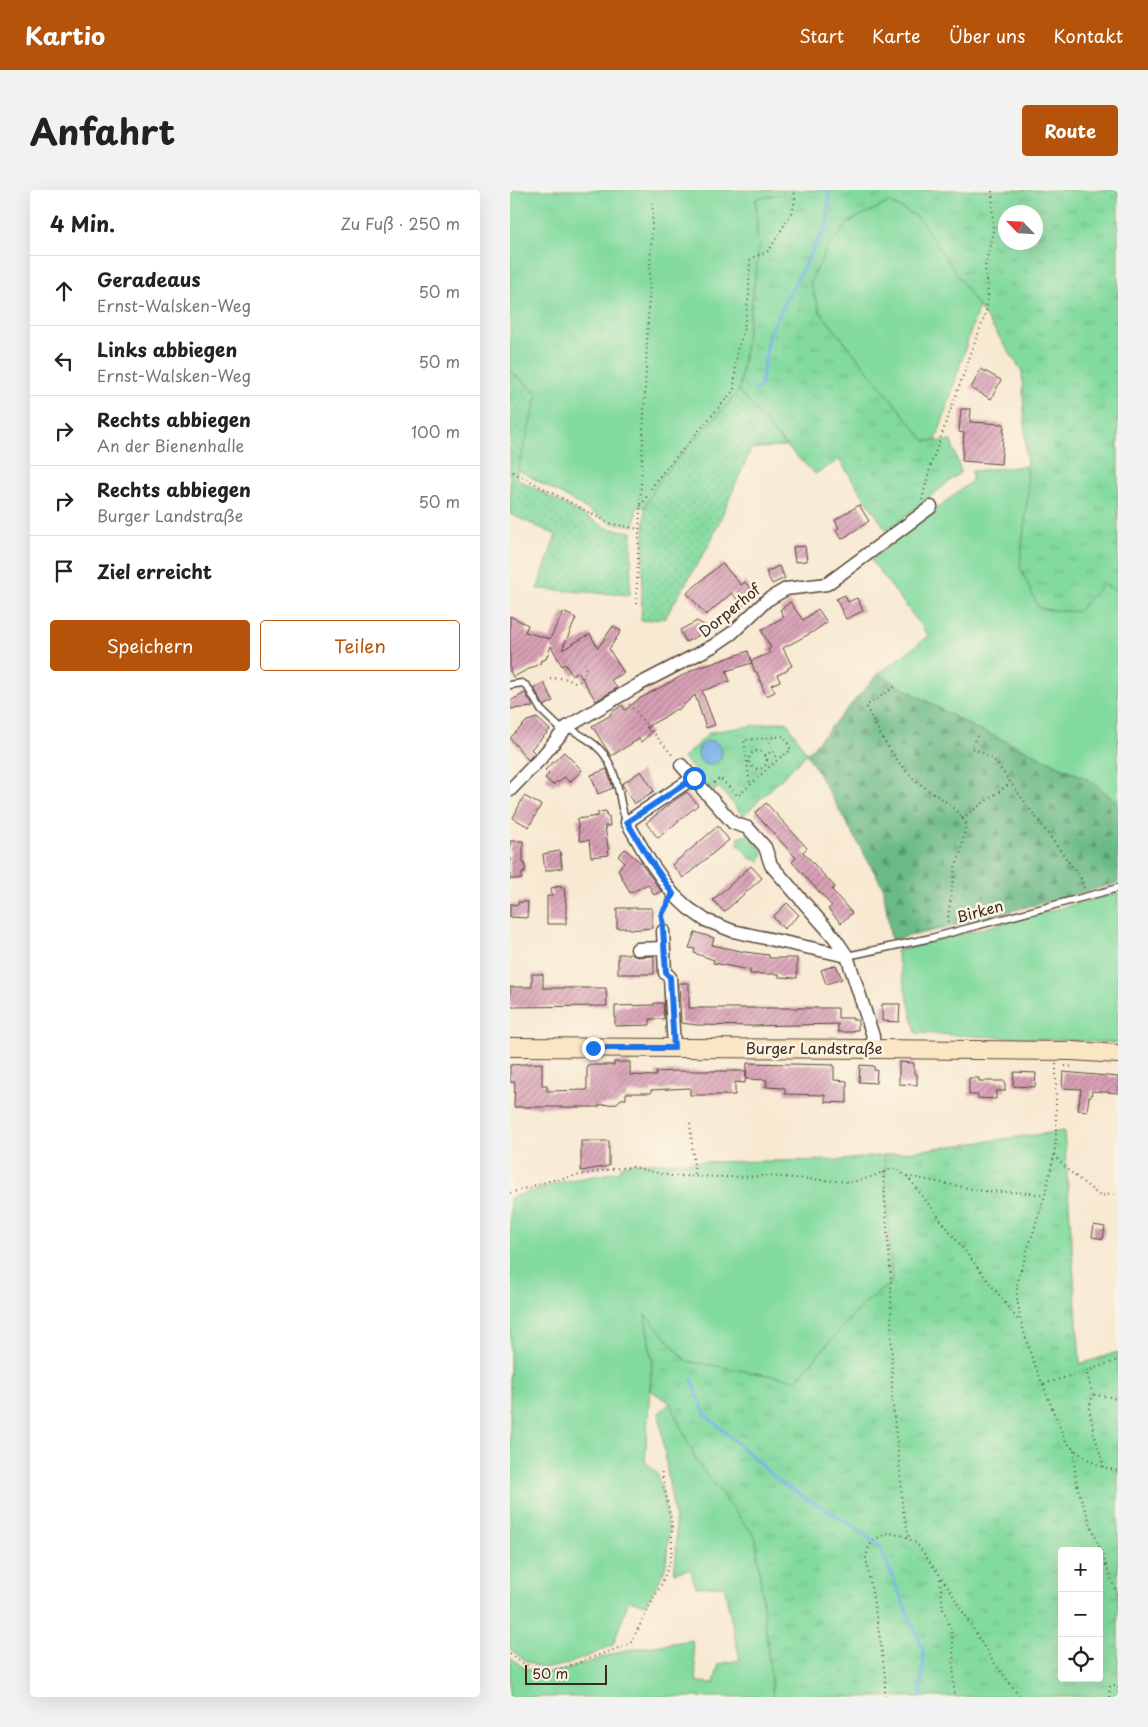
<!DOCTYPE html>
<html lang="de">
<head>
<meta charset="utf-8">
<style>
	:root { --surface:#fff; --page:#f2f2f2; --text:#222; --muted:#767676; --line:#e0e0e0; --accent:#b45309 }
	body { margin:0; font-family:"Playpen Sans",sans-serif; background:var(--page); color:var(--text) }
	.controls { position:absolute; right:15px; bottom:15px; display:grid; overflow:hidden; border-radius:5px; box-shadow:0 5px 20px #0002 }
	.controls button { width:45px; height:45px; display:grid; place-items:center; padding:0; border:0; border-bottom:1px solid var(--line); background:var(--surface); color:var(--text); font:25px sans-serif }
	.compass { position:absolute; left:488px; top:15px; width:45px; height:45px; border-radius:50%; background:var(--surface); box-shadow:0 5px 20px #0002; rotate:295deg }
	.scale { position:absolute; left:15px; bottom:12px; width:82px; box-sizing:border-box; padding-left:5px; border:2px solid #3b2a1e; border-top:0; font-size:14px; line-height:18px; white-space:nowrap; color:#3b2a1e; -webkit-text-stroke:4px #fcf5e5; paint-order:stroke }
	.stop { position:absolute; width:15px; height:15px; margin:-11px; border:4px solid #1a73e8; border-radius:50%; background:#fff }
	.stop.end { background:#1a73e8; border-color:#fff; box-shadow:0 1px 5px #0008 }
	.list { margin:0; padding:0; list-style:none }
	h2 { display:flex; justify-content:space-between; align-items:center; height:65px; margin:0; padding:0 20px; font-size:21px }
	h2 small { font-size:16px; font-weight:400; color:var(--muted) }
	.list li { display:grid; grid-template-columns:32px 1fr auto; gap:15px; align-items:center; box-sizing:border-box; height:70px; padding:0 20px; border-top:1px solid var(--line) }
	.list b { display:block; font-size:19px; white-space:nowrap }
	.list p { margin:0; font-size:16px; white-space:nowrap; color:var(--muted) }
	.list em { font-size:16px; font-style:normal; color:var(--muted) }
	.actions { display:flex; gap:10px; padding:15px 20px }
	.actions a { flex:1; padding:11px 0; border:1px solid var(--accent); border-radius:5px; text-align:center; font-size:18px; color:var(--accent) }
	.actions .main { background:var(--accent); color:#fff }
	.icon { flex:none; width:28px; height:28px; fill:none; stroke:currentColor; stroke-width:2; stroke-linecap:round; stroke-linejoin:round }
	.map { position:relative; flex:none; width:608px; height:1507px; overflow:hidden; border-radius:5px }
	header { display:flex; align-items:center; gap:30px; box-sizing:border-box; height:70px; padding:0 25px; background:var(--accent); color:#fff }
	header strong { font-size:24px }
	nav { display:flex; gap:28px; margin-inline-start:auto; font-size:18px }
	.intro { display:flex; align-items:center; justify-content:space-between; box-sizing:border-box; height:120px; padding:0 30px }
	h1 { margin:0; font-size:35px }
	.button { padding:12px 22px; border-radius:5px; background:var(--accent); color:#fff; font-size:18px; font-weight:700 }
	main { display:flex; gap:30px; padding:0 30px }
	aside { flex:1; background:var(--surface); border-radius:5px; box-shadow:0 5px 20px #0002 }
	.map>svg:first-child { display:block }
	.grass { fill:#82da9f; stroke:#5e825e }
	.forest { fill:url(#forest-firs); stroke:#527252 }
	.park { fill:url(#park-tufts); stroke:#5e825e; fill-rule:evenodd }
	.garden { fill:url(#garden-dots); stroke:#5e825e }
	.water { fill:#78b1e8; stroke:#5a6e83 }
	.lines { fill:none; stroke-linecap:round; stroke-linejoin:round }
	.stream { stroke:#78b1e8; stroke-width:3 }
	.building { fill:url(#building-hatch) }
	.lane-casing { stroke:#574739; stroke-width:9 }
	.street-casing { stroke:#574739; stroke-width:15 }
	.secondary-casing { stroke:#574739; stroke-width:20 }
	.path { stroke:#574739; stroke-width:2; stroke-dasharray:1 4; stroke-linecap:butt }
	.lane { stroke:#fff; stroke-width:6 }
	.street { stroke:#fff; stroke-width:12 }
	.secondary { stroke:#fbe6c4; stroke-width:18 }
	.route { stroke:#1a73e8; stroke-width:6 }
	.labels { text-anchor:middle; stroke-width:5; stroke-linejoin:round; paint-order:stroke }
	.street-label { font-size:15px; fill:#3b2a1e; stroke:#fcf5e5 }
</style>
</head>
<body>
<header>
<strong>Kartio</strong>
<nav><a>Start</a><a>Karte</a><a>Über uns</a><a>Kontakt</a></nav>
</header>
<div class="intro"><h1>Anfahrt</h1><a class="button">Route</a></div>
<main>
<aside>
<h2>4 Min.<small>Zu Fuß · 250 m</small></h2>
<ul class="list">
<li><svg class="icon" aria-label="ahead" viewBox="0 0 24 24"><path d="M12 20V5M6 11l6-6 6 6"/></svg><div><b>Geradeaus</b><p>Ernst-Walsken-Weg</p></div><em>50 m</em></li>
<li><svg class="icon" aria-label="left" viewBox="0 0 24 24"><path d="M17 20v-9H6M10 6l-5 5 5 5"/></svg><div><b>Links abbiegen</b><p>Ernst-Walsken-Weg</p></div><em>50 m</em></li>
<li><svg class="icon" aria-label="right" viewBox="0 0 24 24"><path d="M7 20v-9h11M14 6l5 5-5 5"/></svg><div><b>Rechts abbiegen</b><p>An der Bienenhalle</p></div><em>100 m</em></li>
<li><svg class="icon" aria-label="right" viewBox="0 0 24 24"><path d="M7 20v-9h11M14 6l5 5-5 5"/></svg><div><b>Rechts abbiegen</b><p>Burger Landstraße</p></div><em>50 m</em></li>
<li><svg class="icon" aria-label="arrive" viewBox="0 0 24 24"><path d="M6 21V4h12l-3 4 3 4H6"/></svg><div><b>Ziel erreicht</b></div></li>
</ul>
<div class="actions"><a class="main">Speichern</a><a>Teilen</a></div>
</aside>
<div class="map">
<svg width="608" height="1507" viewBox="0 0 608 1507">
	<defs>
		<pattern id="forest-firs" width="22" height="20" patternUnits="userSpaceOnUse" patternTransform="scale(1.25)"><rect width="22" height="20" fill="#69ba86"/><path d="M5 1l3.5 6h-7zM16 11l3.5 6h-7z" fill="#58976d"/></pattern>
		<pattern id="park-tufts" width="24" height="20" patternUnits="userSpaceOnUse" patternTransform="scale(1.25)"><rect width="24" height="20" fill="#82da9f"/><path d="M3 7l-1-3M5 7V3M7 7l1-3M15 17l-1-3M17 17v-4M19 17l1-3" fill="none" stroke="#71bb88"/></pattern>
		<pattern id="garden-dots" width="8" height="8" patternUnits="userSpaceOnUse" patternTransform="scale(1.25)"><rect width="8" height="8" fill="#82da9f"/><path d="M2 2h.1M6 6h.1" fill="none" stroke="#71bb88" stroke-width="1.8" stroke-linecap="round"/></pattern>
		<pattern id="building-hatch" width="6" height="6" patternUnits="userSpaceOnUse" patternTransform="scale(1.25)"><rect width="6" height="6" fill="#d8a0b6"/><path d="M-1 1l2-2M0 6l6-6M5 7l2-2" fill="none" stroke="#b08393"/></pattern>
	</defs>
	<rect width="100%" height="100%" fill="#fcf5e5"/>
	<filter id="ink" filterUnits="userSpaceOnUse"><feTurbulence type="fractalNoise" baseFrequency=".02" numOctaves="2"/><feDisplacementMap in="SourceGraphic" scale="10" xChannelSelector="R" yChannelSelector="G"/><feConvolveMatrix kernelMatrix="1 2 1 2 8 2 1 2 1" color-interpolation-filters="sRGB"/></filter>
	<filter id="wash" filterUnits="userSpaceOnUse"><feTurbulence type="fractalNoise" baseFrequency=".0096" numOctaves="4" result="noise"/><feDisplacementMap in="SourceGraphic" scale="20" xChannelSelector="R" yChannelSelector="G"/><feGaussianBlur stdDeviation="1.12" result="paint"/><feColorMatrix in="noise" values="0 0 0 0 0 0 0 0 0 0 0 0 0 0 0 0 0 1.4 0 .05"/><feComposite in="paint" operator="in"/></filter>
	<g filter="url(#wash)">
		<rect width="100%" height="100%" fill="#f8e9d2"/>
		<g class="grass">
			<path d="M0 0H273L274 3 246 9 248 68 229 201 149 290 135 317H127L124 336 101 333 7 279 28 203 0 181Z"/>
			<path d="M379 12 408 27 469 115 426 251H415L310 122 299 92 318 57 342 30Z"/>
			<path d="M517 276 518 301 510 377 593 394 608 401V613L581 591 509 557 461 536 368 484 419 446 361 370 462 291V281Z"/>
			<path d="M608 703V853L406 843 386 761Z"/>
			<path d="M374 965 382 1092 350 1117 286 1190 176 1171 135 1125 142 1172 135 1271 147 1283 154 1309 159 1341 156 1375 152 1386 135 1415 119 1410 103 1455C85 1463 49 1481 29 1477 18 1474 9 1466 0 1459V1008L51 992 111 981V976L124 973 333 970Z"/>
			<path d="M160 1213 187 1272 246 1348 263 1507H0V1467L14 1478 31 1484 56 1480 112 1461 182 1450 187 1492 204 1493 209 1474 230 1470 214 1396 186 1397 180 1379 164 1383C170 1344 163 1318 157 1280 154 1261 152 1242 149 1223Z"/>
		</g>
		<path class="forest" d="M368 484 461 536 509 557 581 591 608 613V693L436 738 381 750 373 697 297 564Z"/>
		<g class="park">
			<path d="M273 0H608V401L593 394 567 422 529 419 510 377 518 301 512 181 408 27 379 12 342 30 318 57 300 92 310 122 415 251H441L451 282 377 341 329 270 305 284 276 256 229 201 248 68 246 9 274 3ZM526 22V52H496V22Z"/>
			<path d="M276 531 297 564 233 626 209 597 203 602 173 568 200 542Z"/>
			<path d="M238 645 253 660 250 671 240 668 228 654 229 647Z"/>
			<path d="M554 941 570 1174 608 1162V1507H263L246 1348 187 1272 160 1213 140 1200 142 1172 135 1124 176 1171 286 1190 350 1117 382 1092 374 965ZM552 1361H589V1488H552Z"/>
		</g>
		<g class="garden">
			<path d="M0 181 28 203 6 288 97 338 122 342 120 405 27 399 46 345 0 324Z"/>
			<path d="M229 201 276 256 241 259 200 353 155 428 131 431 135 317 149 290Z"/>
		</g>
		<circle class="water" cx="200" cy="563" r="12"/>
		<g class="lines">
			<g class="stream">
				<path d="M245 202 251 195 259 143 307 51 317 38 319 0"/>
				<path d="M182 1189 195 1224 271 1293 345 1337 370 1357 414 1463 410 1507"/>
			</g>
		</g>
		<g id="blocks">
			<g class="building">
				<path d="M471 179 491 190 481 209 461 198Z"/>
				<path d="M451 219H461L460 232 494 234 491 274 452 271 454 243 449 242Z"/>
				<path d="M349 315 359 331 332 349 326 340 329 338 325 330Z"/>
				<path d="M295 356 297 371 285 372 283 357Z"/>
				<path d="M212 373 231 395 235 392 246 405 233 416 222 403 196 425 177 403Z"/>
				<path d="M269 376 275 388 262 394 256 382Z"/>
				<path d="M335 405 338 412 347 408 353 421 336 429 326 409Z"/>
				<path d="M280 412 293 430 308 419 317 432 303 442 273 458 282 476 278 478V480L267 485 270 491 261 495 265 502 256 506 247 482H245L241 471 260 463 258 460 261 458 251 440 274 427 270 420Z"/>
				<path d="M53 422 66 428 52 460 80 444 88 458 103 436 111 441 99 459 114 483 101 490 107 498 86 511 68 482 62 485 55 474 52 476 41 456 36 469 30 471 31 473 3 487 0 481V426L18 435 15 442 40 449Z"/>
				<path d="M187 431 201 439 176 452 170 440Z"/>
				<path d="M238 461 242 473 216 481 220 491 192 501 205 535 196 538 185 505 168 520 166 519 153 528 136 537 141 543 131 552 129 549 101 566 82 536 101 525 100 524 112 515 115 520 129 509 190 476H195Z"/>
				<path d="M34 493 43 511 34 516 24 498Z"/>
				<path d="M15 503 23 517 0 519V511Z"/>
				<path d="M27 528 40 540 21 559 25 563 18 570 0 548 17 531Z"/>
				<path d="M54 562 72 580 60 592 54 587 48 593 47 591 43 595 35 588 39 584 35 580Z"/>
				<path d="M97 579 103 598 88 604 81 585Z"/>
				<path d="M131 581 144 601 124 614 112 594Z"/>
				<path d="M177 602 188 615 148 648 136 633 158 615Z"/>
				<path d="M14 606 31 615 19 637 3 628Z"/>
				<path d="M256 613 297 658 293 662 325 697 322 700 342 723 331 733 318 719 322 716 282 672 286 668 245 623Z"/>
				<path d="M96 621 97 627 99 626 100 636H95L99 665 81 667 79 650 70 651 67 629 88 626V622Z"/>
				<path d="M208 636 219 650 173 688 162 675Z"/>
				<path d="M0 651H13V673H15V683H12V689H0Z"/>
				<path d="M115 659 131 673 151 701 144 705 138 694 120 703 108 680 114 672 108 666Z"/>
				<path d="M50 661 52 678 35 681 33 664Z"/>
				<path d="M241 676 252 688 214 722 203 710Z"/>
				<path d="M51 696V698L54 697 56 715V734H37V706H42L41 698Z"/>
				<path d="M8 712H18L17 728 0 727V714L8 715Z"/>
				<path d="M277 713 289 725 274 739 263 727Z"/>
				<path d="M107 718H142V738L120 740V738H107Z"/>
				<path d="M185 742 204 748 202 755 235 762 259 765V768H287V788L269 787V784H240V780L203 773 204 770 184 763 185 759 179 758Z"/>
				<path d="M108 764H120L127 767 144 766V784H108Z"/>
				<path d="M326 775 332 789 316 794 311 780Z"/>
				<path d="M22 784H33V798H96L97 816 0 817V797H22Z"/>
				<path d="M169 793H179V818H328V828H343V830H348V840H344L343 842H328V834L243 836 188 835 171 833Z"/>
				<path d="M144 813H153L154 829H140V835L105 836V816L144 815Z"/>
				<path d="M372 814H390L389 832 372 831Z"/>
				<path d="M104 872H120V885L146 886V882L167 881H236L235 893 225 892V905H180V898L141 900V903H116V909H111L106 914 89 915V917H4L5 892H0V875L32 873V895H37V901L77 900V875H104Z"/>
				<path d="M389 872 404 873V884H407V895L389 894Z"/>
				<path d="M237 873 324 875V890L337 891V913L315 912V905L275 904V898L256 897 257 890 236 889Z"/>
				<path d="M350 875 364 876V880H367L366 893 349 892Z"/>
				<path d="M504 882 526 883 525 897 503 896Z"/>
				<path d="M553 882 608 887V903L582 901 581 907H579L577 921 568 920 571 899 552 898Z"/>
				<path d="M459 888H469V891H495V901H486V909L468 908V905H459Z"/>
				<path d="M71 951H99V976L71 981Z"/>
				<path d="M584 1035 595 1037 593 1049 582 1047Z"/>
			</g>
		</g>
	</g>
	<g filter="url(#ink)">
		<use href="#blocks" fill-opacity="0" stroke="#574739" stroke-width="1"/>
		<g class="lines">
			<g class="lane-casing">
				<g id="lane">
					<path d="M0 495 12 493 17 496 31 520 53 541"/>
					<path d="M57 537C88 555 99 561 108 598 111 610 111 621 117 632"/>
					<path d="M337 766 421 748 608 698"/>
				</g>
			</g>
			<g class="street-casing">
				<g id="street">
					<path d="M171 575 223 633 238 638 255 657 261 675 324 747 337 766 363 846V859"/>
					<path d="M183 588 117 632 139 670 163 704 178 718 195 730 223 741 337 766"/>
					<path d="M0 600 31 568 57 537 130 494 203 456 222 443 257 410 276 399 317 394 421 317"/>
					<path d="M153 741 155 783 160 787 164 858"/>
					<path d="M127 759 153 758"/>
				</g>
			</g>
			<g class="secondary-casing">
				<path id="secondary" d="M0 857 363 859 562 861 608 864"/>
			</g>
			<g class="path">
				<path d="M3 282 99 333 129 339"/>
				<path d="M412 310 421 274 476 122 478 105 475 77 483 41 482 0"/>
				<path d="M131 316 147 289 224 200 227 161 233 143 239 105 240 70C245 64 254 66 260 59L283 20 285 8 284 0"/>
				<path d="M126 414 143 10"/>
				<path d="M40 489C44 489 49 488 53 488 57 488 61 492 65 492 76 492 76 480 75 473"/>
				<path d="M384 497 356 516C368 542 382 567 403 588 420 604 443 611 456 634L451 662 445 678 437 735"/>
				<path d="M119 514 164 567"/>
				<path d="M467 546 461 557 484 570 572 690 574 698"/>
				<path d="M257 548 274 546 281 560 267 570"/>
				<circle cx="248" cy="570" r="9"/>
				<path d="M255 566 263 560"/>
				<path d="M204 593 210 588 228 606 267 570 257 548 234 550 240 595"/>
				<path d="M452 628 501 593"/>
				<path d="M152 729V724L157 715"/>
				<path d="M546 874V951L544 965 535 1005 510 1083 507 1095V1108L511 1132 522 1168 555 1250C568 1266 588 1277 608 1281"/>
				<path d="M555 876 565 877"/>
				<path d="M180 933 185 986"/>
				<path d="M544 965 558 980 590 1006 608 1003"/>
				<path d="M373 982 381 1091 382 1207 391 1290 392 1315 399 1347"/>
				<path d="M397 986 509 1131"/>
				<path d="M0 1003 42 990 109 978 123 977 161 986 222 987 256 986 340 992 355 989 381 979H385L397 986 473 1001 520 1003 535 1005"/>
				<path d="M534 1194 576 1181"/>
				<path d="M584 1205 601 1207 608 1210"/>
				<path d="M564 1260 565 1284 569 1303 608 1407"/>
				<path d="M594 1277 584 1243 579 1218 583 1205 576 1181 608 1170"/>
				<path d="M430 1389 433 1419 441 1440 443 1452 444 1507"/>
				<path d="M0 1464C16 1477 30 1483 50 1479L120 1454 151 1395 160 1373 162 1357V1335L151 1279"/>
				<path d="M375 1507V1487L371 1455 356 1367 359 1356 364 1350 378 1343 395 1346 407 1354 438 1397 480 1467 510 1507"/>
				<path d="M599 1507 600 1496 605 1495 608 1498"/>
			</g>
			<use href="#lane" class="lane"/>
			<use href="#street" class="street"/>
			<use href="#secondary" class="secondary"/>
		</g>
	</g>
	<g class="lines" filter="url(#ink)">
		<path class="route" d="M83 858H164L160 787 156 783 152 724 163 704 140 670 117 632 184 588"/>
	</g>
	<g class="labels">
		<g class="street-label">
			<text transform="translate(220 421) rotate(-39)" y="5">Dorperhof</text>
			<text transform="translate(470 722) rotate(-15)" y="5">Birken</text>
			<text x="304" y="864">Burger Landstraße</text>
		</g>
	</g>
</svg>
<div class="controls">
<button>+</button>
<button>−</button>
<button><svg class="icon" aria-label="locate" viewBox="0 0 24 24"><circle cx="12" cy="12" r="6"/><path d="M12 2v4M12 18v4M2 12h4M18 12h4"/></svg></button>
</div>
<svg class="compass" viewBox="-18 -18 36 36"><path d="M0-13l5 13h-10z" fill="#e53935"/><path d="M0 13l5-13h-10z" fill="#767676"/></svg>
<div class="scale">50 m</div>
<div class="stop" style="left:184px;top:588px"></div>
<div class="stop end" style="left:83px;top:858px"></div>
</div>
</main>
</body>
</html>
